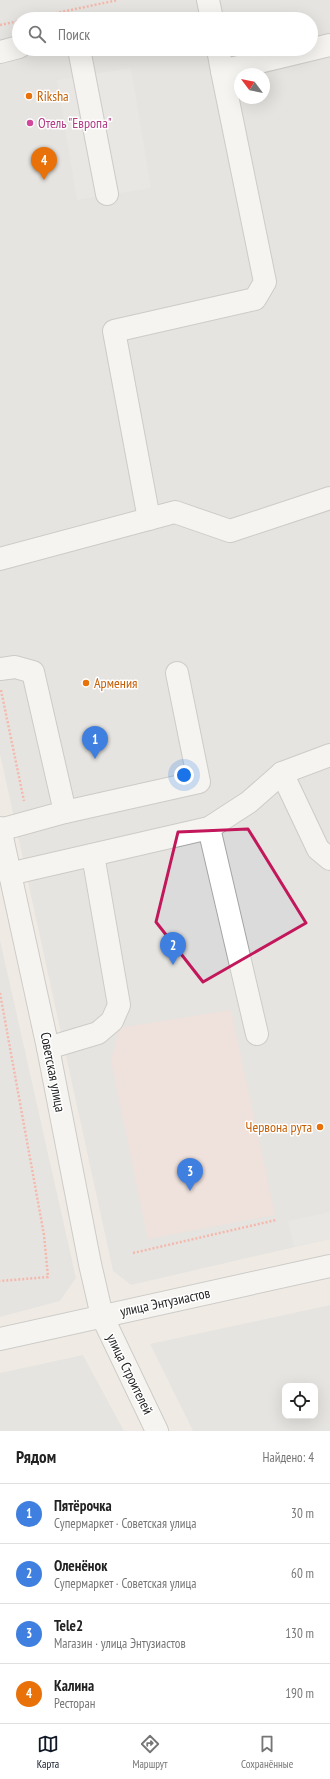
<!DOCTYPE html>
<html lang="ru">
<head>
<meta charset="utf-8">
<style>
	:root { --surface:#fff; --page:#f6f6f6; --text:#222; --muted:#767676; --line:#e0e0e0; --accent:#111827 }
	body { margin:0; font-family:"PT Sans Narrow",sans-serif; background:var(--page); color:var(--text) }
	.controls { position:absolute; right:12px; bottom:12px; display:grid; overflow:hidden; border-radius:8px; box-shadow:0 4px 16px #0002 }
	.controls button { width:36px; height:36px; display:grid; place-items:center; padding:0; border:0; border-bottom:1px solid var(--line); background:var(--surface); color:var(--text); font:20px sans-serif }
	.compass { position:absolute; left:234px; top:68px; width:36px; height:36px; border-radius:50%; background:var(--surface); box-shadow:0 4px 16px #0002; rotate:302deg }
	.you { position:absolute; left:184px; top:775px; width:14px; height:14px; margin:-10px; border:3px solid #fff; border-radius:50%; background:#1a73e8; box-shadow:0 0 0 6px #1a73e833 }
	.badge { display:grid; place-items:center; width:26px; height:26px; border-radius:50%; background:var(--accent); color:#fff; font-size:13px; font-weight:700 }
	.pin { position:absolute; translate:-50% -33px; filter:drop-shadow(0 1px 2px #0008) }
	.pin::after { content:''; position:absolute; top:21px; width:14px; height:12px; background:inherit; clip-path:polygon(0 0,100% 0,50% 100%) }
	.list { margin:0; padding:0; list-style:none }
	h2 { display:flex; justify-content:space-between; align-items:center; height:52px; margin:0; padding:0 16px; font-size:17px }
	h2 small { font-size:13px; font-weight:400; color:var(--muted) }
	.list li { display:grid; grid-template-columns:26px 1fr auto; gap:12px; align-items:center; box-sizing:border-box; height:60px; padding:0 16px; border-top:1px solid var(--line) }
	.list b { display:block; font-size:15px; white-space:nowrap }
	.list p { margin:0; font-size:13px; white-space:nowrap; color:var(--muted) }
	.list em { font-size:13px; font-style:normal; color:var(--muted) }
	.icon { flex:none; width:22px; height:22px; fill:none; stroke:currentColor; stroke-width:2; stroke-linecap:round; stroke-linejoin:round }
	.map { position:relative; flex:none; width:330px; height:1431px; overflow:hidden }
	.search { position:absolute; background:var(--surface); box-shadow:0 4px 16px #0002; left:12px; right:12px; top:12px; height:44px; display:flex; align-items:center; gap:10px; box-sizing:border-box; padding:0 14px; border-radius:22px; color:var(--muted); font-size:15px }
	.sheet { height:292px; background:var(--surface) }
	nav { display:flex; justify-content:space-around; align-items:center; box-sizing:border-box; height:56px; border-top:1px solid var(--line); background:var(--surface); font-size:11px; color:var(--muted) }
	nav a { display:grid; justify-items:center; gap:2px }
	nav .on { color:var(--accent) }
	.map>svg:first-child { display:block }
	.residential { fill:#dcdbdb; fill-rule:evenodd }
	.commercial { fill:#f0d4d3 }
	.parking { fill:#e2e2e2 }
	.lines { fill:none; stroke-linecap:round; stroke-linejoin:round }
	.minor-casing { stroke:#a5a5a5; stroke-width:24 }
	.path { stroke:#fb7a69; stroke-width:2.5; stroke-dasharray:2 2; stroke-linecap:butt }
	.minor { stroke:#fff; stroke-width:22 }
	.marked { fill:none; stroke:#c2185b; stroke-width:3; stroke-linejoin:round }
	.food-dot { fill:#e8710a; stroke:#fff; stroke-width:1.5 }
	.hotel-dot { fill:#d1479c; stroke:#fff; stroke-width:1.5 }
	.labels { text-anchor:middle; stroke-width:3; stroke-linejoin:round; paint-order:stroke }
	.food-label { font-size:14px; fill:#c56008; stroke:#fff; text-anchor:start }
	.hotel-label { font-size:14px; fill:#b23c85; stroke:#fff; text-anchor:start }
	.street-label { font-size:14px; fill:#1e1e1e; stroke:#fff }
</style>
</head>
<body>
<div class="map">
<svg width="330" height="1431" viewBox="0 0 330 1431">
	<rect width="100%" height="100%" fill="#efebe4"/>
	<g class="residential">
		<path d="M0 0H330V1239L131 1285 113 1271 0 754ZM19 19H311V49H19ZM240 74H264V98H240Z"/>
		<path d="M0 940 76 1278 60 1301 0 1317Z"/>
		<path d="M330 1305V1431H193L150 1344ZM285 1386H315V1416H285Z"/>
		<path d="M83 1355 124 1431H0V1373Z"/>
	</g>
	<path class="commercial" d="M231 1010 275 1215 148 1239 111 1060 120 1028Z"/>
	<g class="parking">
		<path d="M131 68 151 188 77 200 57 80Z"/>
		<path d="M330 1212V1239L294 1247 288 1221Z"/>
	</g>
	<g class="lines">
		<g class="minor-casing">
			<g id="minor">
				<path d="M208 0 212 19"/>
				<path d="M79 49 107 194"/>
				<path d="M218 49 222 71 330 45"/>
				<path d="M0 52 19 47"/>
				<path d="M149 519 114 331 255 299 265 282 222 71"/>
				<path d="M0 559 175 512 230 531 330 498"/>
				<path d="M0 669 15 667 33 672 65 812 0 830"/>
				<path d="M282 773 318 849 330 859"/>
				<path d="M65 812 199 782 177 673"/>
				<path d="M0 828 48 1048 90 1264 102 1316 157 1431"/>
				<path d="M209 828 257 1034"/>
				<path d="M9 874 209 828 249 802 282 773 330 755"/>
				<path d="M48 1048 98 1033 112 1021 119 1005 93 855"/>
				<path d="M0 1339 330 1266"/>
			</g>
		</g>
		<g class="path">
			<path d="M28 19 118 0"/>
			<path d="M0 25 19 21"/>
			<path d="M1 690 24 801"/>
			<path d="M0 993 44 1235 48 1277 0 1281"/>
			<path d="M133 1253 276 1220"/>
		</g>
		<use href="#minor" class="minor"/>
	</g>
	<path d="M0 0H330V1431H0ZM248 829 306 923 203 982 156 922 178 832Z" fill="#efebe4" fill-opacity=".55" fill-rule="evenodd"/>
	<path class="marked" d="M248 829 306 923 203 982 156 922 178 832Z"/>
	<g class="food-dot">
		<circle cx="29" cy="96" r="4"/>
		<circle cx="86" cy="683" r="4"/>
		<circle cx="320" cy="1127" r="4"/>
	</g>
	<circle class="hotel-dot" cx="30" cy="123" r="4"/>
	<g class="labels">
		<g class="food-label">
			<text x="37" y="101">Riksha</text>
			<text x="94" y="688">Армения</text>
			<text x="312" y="1132" text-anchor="end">Червона рута</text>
		</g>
		<g class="hotel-label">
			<text x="38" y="128">Отель "Европа"</text>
		</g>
		<g class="street-label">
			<text transform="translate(53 1072) rotate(79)" y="5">Советская улица</text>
			<text transform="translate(165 1302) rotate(-12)" y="5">улица Энтузиастов</text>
			<text transform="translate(130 1374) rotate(64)" y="5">улица Строителей</text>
		</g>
	</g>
</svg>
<div class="controls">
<button><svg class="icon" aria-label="locate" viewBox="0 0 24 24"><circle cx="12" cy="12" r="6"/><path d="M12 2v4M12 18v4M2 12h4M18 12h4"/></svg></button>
</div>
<svg class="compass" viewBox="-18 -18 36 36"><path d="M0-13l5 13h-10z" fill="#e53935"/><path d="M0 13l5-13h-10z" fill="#767676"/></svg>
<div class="you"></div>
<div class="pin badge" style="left:95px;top:759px;background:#3f7fe0">1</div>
<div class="pin badge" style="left:173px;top:965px;background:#3f7fe0">2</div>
<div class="pin badge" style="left:190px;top:1191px;background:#3f7fe0">3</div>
<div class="pin badge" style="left:44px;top:180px;background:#e8710a">4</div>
<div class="search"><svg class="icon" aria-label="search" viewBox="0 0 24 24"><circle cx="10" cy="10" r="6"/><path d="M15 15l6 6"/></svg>Поиск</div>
</div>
<section class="sheet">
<h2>Рядом<small>Найдено: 4</small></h2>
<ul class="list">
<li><span class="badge" style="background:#3f7fe0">1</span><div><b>Пятёрочка</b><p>Супермаркет · Советская улица</p></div><em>30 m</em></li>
<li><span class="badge" style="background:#3f7fe0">2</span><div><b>Оленёнок</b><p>Супермаркет · Советская улица</p></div><em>60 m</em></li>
<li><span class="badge" style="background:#3f7fe0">3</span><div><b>Tele2</b><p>Магазин · улица Энтузиастов</p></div><em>130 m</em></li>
<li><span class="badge" style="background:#e8710a">4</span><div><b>Калина</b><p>Ресторан</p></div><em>190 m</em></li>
</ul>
</section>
<nav>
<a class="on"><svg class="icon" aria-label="map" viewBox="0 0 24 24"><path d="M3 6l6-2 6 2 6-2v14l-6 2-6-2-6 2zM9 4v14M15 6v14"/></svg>Карта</a>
<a><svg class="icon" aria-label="directions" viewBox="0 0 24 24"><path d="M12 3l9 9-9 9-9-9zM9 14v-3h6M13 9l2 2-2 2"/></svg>Маршрут</a>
<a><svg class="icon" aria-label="saved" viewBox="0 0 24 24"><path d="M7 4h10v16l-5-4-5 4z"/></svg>Сохранённые</a>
</nav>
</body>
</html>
